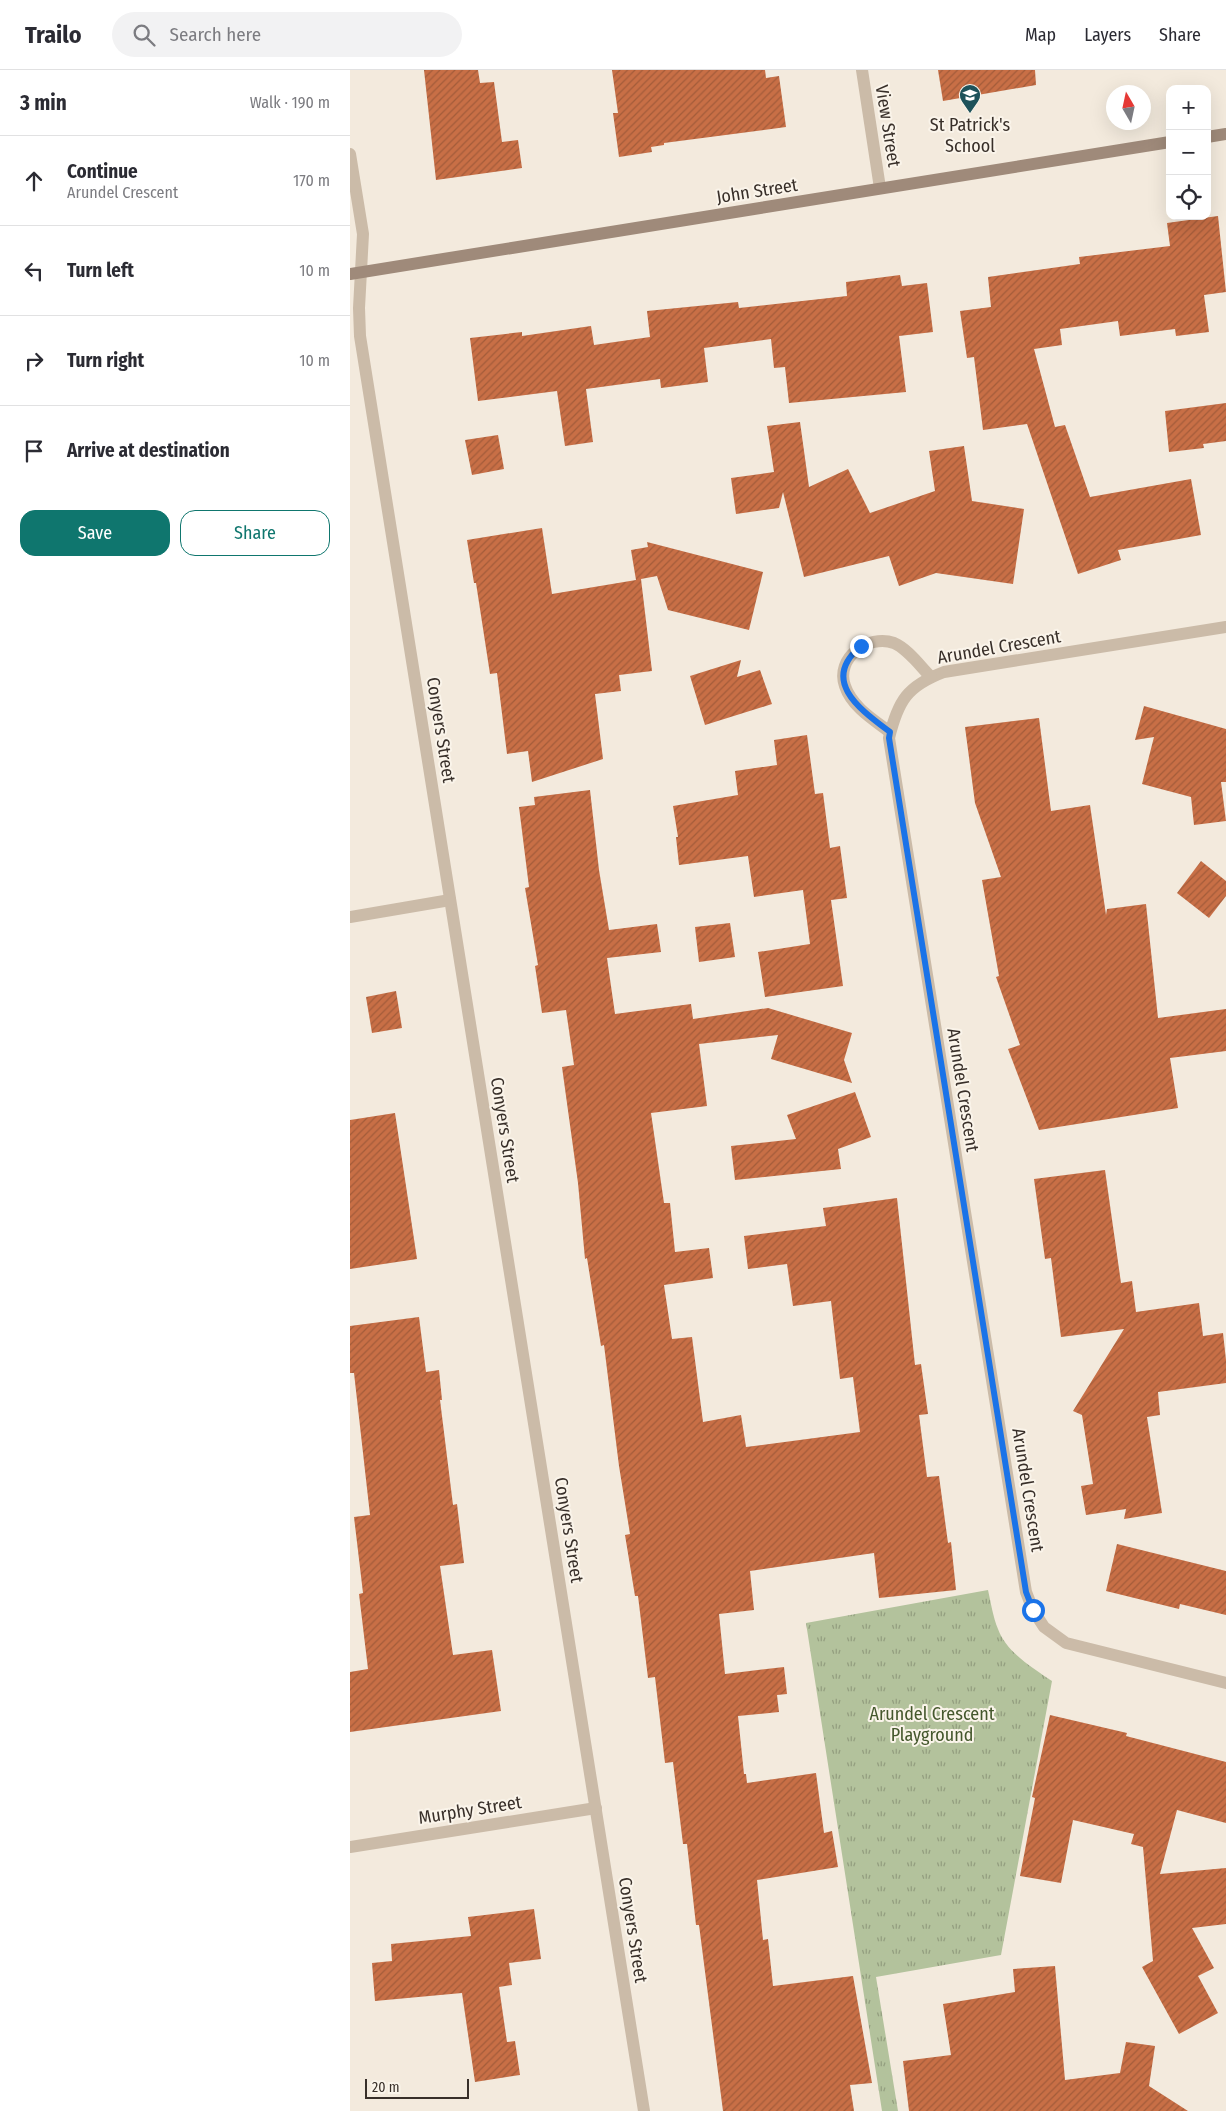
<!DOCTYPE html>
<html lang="en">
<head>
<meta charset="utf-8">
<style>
	:root { --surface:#fff; --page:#f2f2f3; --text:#2b2b33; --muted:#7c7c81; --line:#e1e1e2; --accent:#0f766e }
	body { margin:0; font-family:"Fira Sans Condensed",sans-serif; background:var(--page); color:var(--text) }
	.controls { position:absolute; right:15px; top:15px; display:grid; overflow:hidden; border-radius:10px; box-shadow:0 5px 20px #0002 }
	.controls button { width:45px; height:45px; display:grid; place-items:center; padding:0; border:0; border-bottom:1px solid var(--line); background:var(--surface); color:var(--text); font:25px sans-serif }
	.compass { position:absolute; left:756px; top:15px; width:45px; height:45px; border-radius:50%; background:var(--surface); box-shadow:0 5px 20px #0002; rotate:351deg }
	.scale { position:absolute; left:15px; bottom:12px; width:104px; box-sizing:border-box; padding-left:5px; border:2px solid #382f29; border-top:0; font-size:14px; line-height:18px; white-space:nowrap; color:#382f29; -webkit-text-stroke:4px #faf4ea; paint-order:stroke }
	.stop { position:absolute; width:15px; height:15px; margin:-11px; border:4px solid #1a73e8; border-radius:50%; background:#fff }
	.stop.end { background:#1a73e8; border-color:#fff; box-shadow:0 1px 5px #0008 }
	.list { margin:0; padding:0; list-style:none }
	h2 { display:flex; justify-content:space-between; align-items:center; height:65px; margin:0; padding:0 20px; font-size:21px }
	h2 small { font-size:16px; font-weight:400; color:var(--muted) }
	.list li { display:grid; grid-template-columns:32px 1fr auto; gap:15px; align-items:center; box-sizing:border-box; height:90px; padding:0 20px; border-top:1px solid var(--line) }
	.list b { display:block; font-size:19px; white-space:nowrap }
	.list p { margin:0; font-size:16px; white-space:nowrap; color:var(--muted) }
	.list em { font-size:16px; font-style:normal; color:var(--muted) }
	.actions { display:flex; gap:10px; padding:15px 20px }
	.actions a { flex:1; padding:11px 0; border:1px solid var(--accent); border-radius:15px; text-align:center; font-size:18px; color:var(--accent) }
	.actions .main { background:var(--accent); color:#fff }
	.icon { flex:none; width:28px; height:28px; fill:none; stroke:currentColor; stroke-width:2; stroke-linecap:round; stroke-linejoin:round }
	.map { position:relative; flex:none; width:876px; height:2041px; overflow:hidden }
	header { display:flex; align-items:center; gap:30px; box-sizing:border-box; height:70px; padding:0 25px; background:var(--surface); border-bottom:1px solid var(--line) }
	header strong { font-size:24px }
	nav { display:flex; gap:28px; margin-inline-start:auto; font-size:18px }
	.search { width:350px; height:45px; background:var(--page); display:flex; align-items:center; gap:12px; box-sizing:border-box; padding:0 18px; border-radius:28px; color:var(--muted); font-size:19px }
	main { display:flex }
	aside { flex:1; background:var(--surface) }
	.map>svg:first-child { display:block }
	.park { fill:url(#park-tufts) }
	.building { fill:url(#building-hatch) }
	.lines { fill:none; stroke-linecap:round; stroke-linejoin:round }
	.street { stroke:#cbbba8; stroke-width:12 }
	.secondary { stroke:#9f8a7a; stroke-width:12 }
	.route { stroke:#1a73e8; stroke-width:6 }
	.labels { text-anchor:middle; stroke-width:4; stroke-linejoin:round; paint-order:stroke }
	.poi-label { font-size:18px; fill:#382f29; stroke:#faf4ea }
	.street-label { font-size:18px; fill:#382f29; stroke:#faf4ea }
	.park-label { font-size:18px; fill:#44572c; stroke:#faf4ea }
</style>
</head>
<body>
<header>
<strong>Trailo</strong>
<div class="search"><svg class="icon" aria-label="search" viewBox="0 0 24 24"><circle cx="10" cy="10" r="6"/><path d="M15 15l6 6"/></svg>Search here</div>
<nav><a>Map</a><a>Layers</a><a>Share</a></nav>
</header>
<main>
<aside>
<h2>3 min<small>Walk · 190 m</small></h2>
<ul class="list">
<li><svg class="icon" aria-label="ahead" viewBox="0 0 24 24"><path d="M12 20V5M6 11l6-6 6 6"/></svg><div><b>Continue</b><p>Arundel Crescent</p></div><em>170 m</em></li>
<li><svg class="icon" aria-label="left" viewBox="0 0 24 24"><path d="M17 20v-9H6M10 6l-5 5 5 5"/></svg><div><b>Turn left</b></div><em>10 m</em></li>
<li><svg class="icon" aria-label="right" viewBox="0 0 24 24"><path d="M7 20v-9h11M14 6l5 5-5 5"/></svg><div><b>Turn right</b></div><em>10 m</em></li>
<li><svg class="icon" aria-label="arrive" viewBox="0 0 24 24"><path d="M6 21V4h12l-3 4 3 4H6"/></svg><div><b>Arrive at destination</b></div></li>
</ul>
<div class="actions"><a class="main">Save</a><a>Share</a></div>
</aside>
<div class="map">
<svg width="876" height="2041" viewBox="0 0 876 2041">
	<defs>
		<pattern id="park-tufts" width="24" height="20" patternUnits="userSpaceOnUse" patternTransform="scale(1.25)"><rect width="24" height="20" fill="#b3c29c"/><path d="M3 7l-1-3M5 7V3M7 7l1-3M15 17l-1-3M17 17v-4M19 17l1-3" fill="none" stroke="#939e7f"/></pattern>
		<pattern id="building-hatch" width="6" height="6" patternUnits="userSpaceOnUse" patternTransform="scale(1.25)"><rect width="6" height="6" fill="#c86f46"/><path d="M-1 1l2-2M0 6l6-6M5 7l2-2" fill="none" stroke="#a35c3a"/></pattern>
	</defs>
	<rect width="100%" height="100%" fill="#f3eadd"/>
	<path class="park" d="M638 1520C641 1533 643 1547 648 1559 656 1582 683 1598 702 1611L651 1885 526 1907 548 2041H532L456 1553Z"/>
	<g class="building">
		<path d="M74 0H128L130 13 144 12 152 72 168 70 172 98 86 110Z"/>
		<path d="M262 0H415L416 8 429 6 436 57 314 73V75L301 77 302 82 269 87 263 43H268Z"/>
		<path d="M588 0H685L686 15 593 31Z"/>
		<path d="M868 146 876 222 854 225 859 262 826 266 825 259 770 266 768 251 710 259 712 275 684 279 705 357 715 355 740 427 841 409 851 465 768 480 771 490 728 504 677 354 633 360 624 287 617 288 610 241 641 237 638 207 730 194 729 187 820 176 817 153Z"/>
		<path d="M550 205 552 216 577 213 583 262 549 266 556 322 439 333 435 297 424 298 421 269 354 278 358 312 311 318 310 309 236 319 243 372 215 376 207 321 128 331 120 268 172 262V266L241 256 244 275 300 267 297 241 388 232 389 238 497 226 496 212Z"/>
		<path d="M876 333V371L853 374 854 378 819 382 815 341Z"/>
		<path d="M450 352 459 417 498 399 520 443 585 421 579 381 614 376 622 431 674 439 663 514 586 503 549 516 539 486 454 507 433 422 429 438 386 444 381 408 424 402 417 356Z"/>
		<path d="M148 365 154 399 122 405 115 370Z"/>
		<path d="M192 458 202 524 286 510 281 480 298 477 297 472 413 502 399 560 318 540 307 506 291 509 302 601 269 605 271 621 245 624 253 689 182 712 178 681 157 684 147 603 140 604 126 513H124L117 470Z"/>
		<path d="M391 590 387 607 410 600 422 634 355 655 340 606Z"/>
		<path d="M794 636 876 659V712H871L876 751 844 755 841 727 792 714 804 667 785 670Z"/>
		<path d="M689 648 701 741 740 735 756 845 757 839 796 834 808 948 876 939V981L820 988 828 1038 689 1060 658 979 670 975 646 907 649 906 632 810 651 807 625 733 615 657Z"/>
		<path d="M457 665 465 724 473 723 480 778 490 776 497 828 481 830 493 916 415 927 408 882 460 874 453 820 404 827 398 786 329 795 326 767H328L323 736 388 725 385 701 427 695 424 670Z"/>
		<path d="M240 720 249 800 259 860 307 854 311 882 257 888 265 944 341 934 343 949 418 938 502 963 494 990 502 1013 421 989 428 965 349 974 357 1036 301 1043 314 1133H320L325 1182 359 1178 363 1208 314 1215 322 1269 342 1267 353 1352 391 1345 396 1377 510 1362 503 1307 490 1309 481 1231 443 1236 437 1194 398 1199 394 1166 476 1156 473 1138 547 1128 565 1295 571 1294 578 1344 569 1345 577 1407 589 1406 598 1473 601 1472 606 1520 529 1528 524 1483 400 1501 404 1540 369 1544 375 1604 434 1597 437 1624 427 1625 429 1642 388 1646 394 1704H396L397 1713 466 1703 474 1763 482 1761 488 1797 407 1810 413 1870 418 1869 423 1916 503 1906 522 2013 500 2015 504 2041H373L349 1855H346L337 1774H333L323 1692 315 1693 305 1607 298 1608 288 1526H285L275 1465 280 1464 269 1396 254 1275 251 1276 237 1188 235 1189 228 1113 212 997 224 995 216 940 192 943 185 896 188 895 175 818 179 817 169 737 185 735 184 727Z"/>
		<path d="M851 791 876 811V826L859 848 827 823Z"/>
		<path d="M380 853 385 887 349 892 345 857Z"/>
		<path d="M46 921 52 958 22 963 16 927Z"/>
		<path d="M505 1022 521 1067 488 1079 491 1099 385 1110 381 1076 446 1069 437 1045Z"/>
		<path d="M45 1043 67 1189 0 1199V1050Z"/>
		<path d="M755 1100 771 1213 782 1211 786 1242 849 1233 853 1266 873 1263 876 1290V1313L808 1322 810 1345 797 1347 812 1443 774 1449 776 1439 736 1445 731 1416 743 1414 732 1345 723 1341 774 1259 711 1267 701 1188 695 1189 684 1109Z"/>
		<path d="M69 1247 76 1302 89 1300 92 1330H90L103 1435 107 1434 114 1493 90 1496 103 1585 142 1580 151 1641 0 1662V1602L18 1599 9 1524 13 1523 4 1447 20 1445 4 1303H0V1256Z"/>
		<path d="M767 1474 876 1501V1545L830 1534 829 1539 756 1521Z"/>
		<path d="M700 1645 777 1663 776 1666 876 1692V1753L827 1740 810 1804 876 1798V1854L842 1858 864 1898 848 1906 868 1943 829 1964 792 1897 803 1891 793 1777 781 1774 784 1764 723 1750 711 1813 670 1806 685 1728 682 1727Z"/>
		<path d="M184 1839 191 1889 159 1893 162 1915 149 1917 157 1972 165 1971 170 2005 125 2012 112 1923 25 1931 22 1893 42 1891 41 1874 121 1866 118 1847Z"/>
		<path d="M705 1896 715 2010 770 2003 776 1972 805 1976 799 2016 838 2041H559L553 1991 601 1985 593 1934 665 1922 663 1899Z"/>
	</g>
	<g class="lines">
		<g class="street">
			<path d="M512 0 530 118"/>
			<path d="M0 84 13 164 9 238 10 266 294 2041"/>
			<path d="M876 557 594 602C557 616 548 631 539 668L676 1522 683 1540 694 1557 716 1573 876 1613"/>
			<path d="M540 662C524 650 502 637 495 616 485 588 518 564 544 573 558 579 570 596 581 607"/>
			<path d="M0 847 100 830"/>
			<path d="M0 1777 246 1738"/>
		</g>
		<g class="secondary">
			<path d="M857 67 876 64"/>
			<path d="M0 204 820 72"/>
		</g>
	</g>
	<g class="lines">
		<path class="route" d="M511 576C469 611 511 640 540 662L539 668 676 1522 683 1540"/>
	</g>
	<defs>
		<g id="school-pin" transform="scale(1.125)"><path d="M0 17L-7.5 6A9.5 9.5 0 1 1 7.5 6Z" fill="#1d525a" stroke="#faf4ea"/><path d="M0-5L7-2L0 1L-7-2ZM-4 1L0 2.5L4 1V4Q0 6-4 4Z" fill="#fff"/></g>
	</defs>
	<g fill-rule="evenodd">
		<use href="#school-pin" x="620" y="25"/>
	</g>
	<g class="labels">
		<g class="poi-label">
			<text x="620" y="61">St Patrick's<tspan x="620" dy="21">School</tspan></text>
		</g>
		<g class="street-label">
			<text transform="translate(538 56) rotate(81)" y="6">View Street</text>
			<text transform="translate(407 121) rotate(-9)" y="6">John Street</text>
			<text transform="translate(649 577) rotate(-10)" y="6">Arundel Crescent</text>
			<text transform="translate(91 660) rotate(81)" y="6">Conyers Street</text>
			<text transform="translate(613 1020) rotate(81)" y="6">Arundel Crescent</text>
			<text transform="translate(155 1060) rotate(81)" y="6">Conyers Street</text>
			<text transform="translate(678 1420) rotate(81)" y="6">Arundel Crescent</text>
			<text transform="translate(219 1460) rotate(81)" y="6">Conyers Street</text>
			<text transform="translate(120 1740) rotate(-9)" y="6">Murphy Street</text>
			<text transform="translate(283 1860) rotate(81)" y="6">Conyers Street</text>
		</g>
		<g class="park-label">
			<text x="582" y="1650">Arundel Crescent<tspan x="582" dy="21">Playground</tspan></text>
		</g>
	</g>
</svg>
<div class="controls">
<button>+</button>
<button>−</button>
<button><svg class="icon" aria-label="locate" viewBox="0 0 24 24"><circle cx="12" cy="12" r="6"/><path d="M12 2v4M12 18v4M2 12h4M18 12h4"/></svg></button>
</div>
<svg class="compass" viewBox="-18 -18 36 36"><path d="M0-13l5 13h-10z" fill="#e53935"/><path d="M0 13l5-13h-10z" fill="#7c7c81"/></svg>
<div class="scale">20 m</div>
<div class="stop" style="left:683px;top:1540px"></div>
<div class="stop end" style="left:511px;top:576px"></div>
</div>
</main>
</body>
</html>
